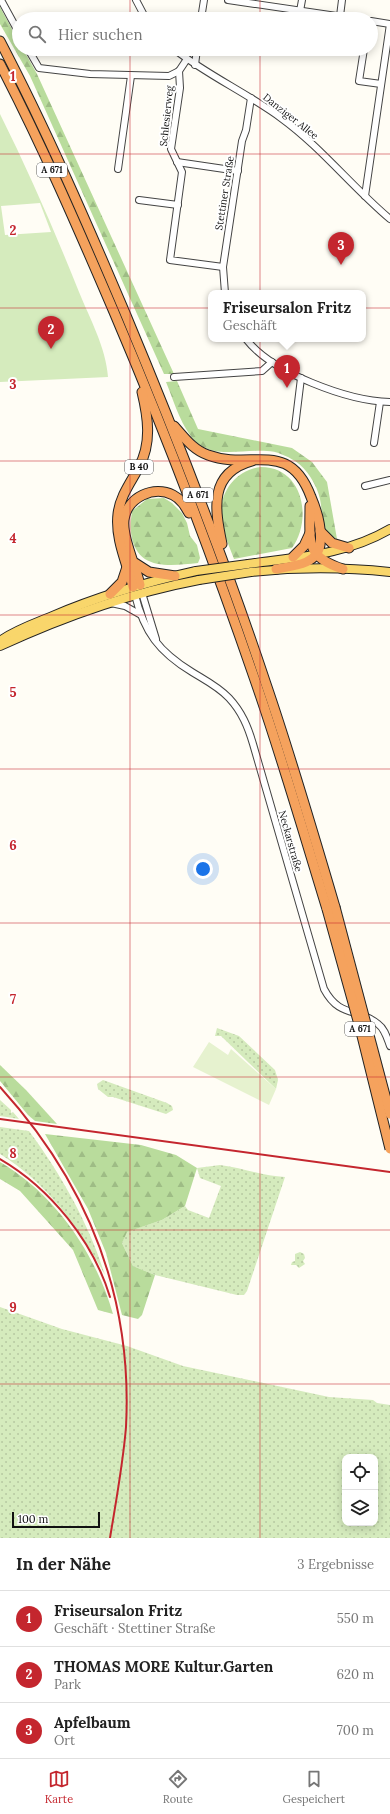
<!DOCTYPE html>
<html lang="de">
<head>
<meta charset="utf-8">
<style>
	:root { --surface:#fff; --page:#f2f2f2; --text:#222; --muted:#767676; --line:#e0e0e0; --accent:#c4262e }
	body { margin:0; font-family:Lora,serif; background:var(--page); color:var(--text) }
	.controls { position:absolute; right:12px; bottom:12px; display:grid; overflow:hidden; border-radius:8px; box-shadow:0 2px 10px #0003 }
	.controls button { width:36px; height:36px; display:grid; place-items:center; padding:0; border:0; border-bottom:1px solid var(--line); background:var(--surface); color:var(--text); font:20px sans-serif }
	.scale { position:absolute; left:12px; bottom:10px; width:88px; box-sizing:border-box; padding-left:4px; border:2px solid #111; border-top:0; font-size:11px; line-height:14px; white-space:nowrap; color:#111; -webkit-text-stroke:3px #fff; paint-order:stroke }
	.you { position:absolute; left:203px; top:869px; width:14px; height:14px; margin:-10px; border:3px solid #fff; border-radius:50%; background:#1a73e8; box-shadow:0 0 0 6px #1a73e833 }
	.badge { display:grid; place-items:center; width:26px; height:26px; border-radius:50%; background:var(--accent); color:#fff; font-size:13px; font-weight:700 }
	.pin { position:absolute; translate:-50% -33px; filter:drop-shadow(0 1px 2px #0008) }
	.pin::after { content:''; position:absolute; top:21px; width:14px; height:12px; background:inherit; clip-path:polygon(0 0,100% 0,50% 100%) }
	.popup { position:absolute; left:208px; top:290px; width:158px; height:52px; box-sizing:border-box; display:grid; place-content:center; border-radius:8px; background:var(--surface); filter:drop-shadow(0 1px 3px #0005); font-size:13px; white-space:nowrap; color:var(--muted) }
	.popup b { font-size:15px; color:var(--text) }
	.popup::after { content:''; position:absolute; left:50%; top:100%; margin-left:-8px; border:8px solid transparent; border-top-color:var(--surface) }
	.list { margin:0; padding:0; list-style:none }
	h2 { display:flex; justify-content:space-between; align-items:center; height:52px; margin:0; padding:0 16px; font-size:17px }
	h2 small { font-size:13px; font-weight:400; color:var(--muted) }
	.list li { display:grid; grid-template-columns:26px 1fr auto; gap:12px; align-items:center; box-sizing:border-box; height:56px; padding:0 16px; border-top:1px solid var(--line) }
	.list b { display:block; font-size:15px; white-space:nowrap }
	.list p { margin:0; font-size:13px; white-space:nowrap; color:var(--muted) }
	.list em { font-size:13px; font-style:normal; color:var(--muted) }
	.icon { flex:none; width:22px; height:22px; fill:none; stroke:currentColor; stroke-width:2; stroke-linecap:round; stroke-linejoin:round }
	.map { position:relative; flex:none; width:390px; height:1538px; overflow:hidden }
	.search { position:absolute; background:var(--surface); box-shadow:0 2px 10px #0003; left:12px; right:12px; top:12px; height:44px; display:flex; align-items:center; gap:10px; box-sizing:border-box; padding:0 14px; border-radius:22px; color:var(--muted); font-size:15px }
	.sheet { height:220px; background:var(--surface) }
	nav { display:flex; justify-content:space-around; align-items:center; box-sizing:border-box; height:56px; border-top:1px solid var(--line); background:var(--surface); font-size:11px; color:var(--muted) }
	nav a { display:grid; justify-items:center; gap:2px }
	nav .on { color:var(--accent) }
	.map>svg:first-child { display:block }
	.grass { fill:url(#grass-dots); fill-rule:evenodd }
	.forest { fill:url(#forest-firs) }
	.park { fill:#d5ebbd; fill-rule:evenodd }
	.pitch { fill:#e6f2cf }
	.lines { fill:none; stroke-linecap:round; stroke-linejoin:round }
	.minor-casing { stroke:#444; stroke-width:8 }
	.major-casing { stroke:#222; stroke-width:10 }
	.highway-casing { stroke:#222; stroke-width:11 }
	.minor { stroke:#fff; stroke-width:6 }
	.major { stroke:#f9d66b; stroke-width:8 }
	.highway { stroke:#f5a25d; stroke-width:9 }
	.rail { stroke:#c4262e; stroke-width:2 }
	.major-bridge-casing { stroke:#222; stroke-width:10; stroke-linecap:butt }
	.highway-bridge-casing { stroke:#222; stroke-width:11; stroke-linecap:butt }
	.major-bridge { stroke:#f9d66b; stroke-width:8 }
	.highway-bridge { stroke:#f5a25d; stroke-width:9 }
	.grid { fill:none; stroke:#c4262e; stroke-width:1; stroke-opacity:0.55 }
	.labels { text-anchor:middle; stroke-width:4; stroke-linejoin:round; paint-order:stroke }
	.shield { fill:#fff; stroke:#585858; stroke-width:1 }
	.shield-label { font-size:9px; font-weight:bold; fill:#111 }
	.street-label { font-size:10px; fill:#111; stroke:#fff }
	.grid-label { font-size:13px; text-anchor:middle; font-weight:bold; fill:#c4262e; stroke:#fff; stroke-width:4; stroke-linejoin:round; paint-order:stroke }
</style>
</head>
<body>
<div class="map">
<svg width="390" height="1538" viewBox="0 0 390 1538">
	<defs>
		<pattern id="grass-dots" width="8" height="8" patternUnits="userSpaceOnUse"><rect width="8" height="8" fill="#d5ebbd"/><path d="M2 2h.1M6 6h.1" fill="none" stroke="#b6c8a1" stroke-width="1.8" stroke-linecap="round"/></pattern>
		<pattern id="forest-firs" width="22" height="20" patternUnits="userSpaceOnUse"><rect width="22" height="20" fill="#b9dc9c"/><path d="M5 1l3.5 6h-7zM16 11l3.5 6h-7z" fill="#9ebc85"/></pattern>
	</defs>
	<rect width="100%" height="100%" fill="#fffdf5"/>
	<g class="grass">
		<path d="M217 1028 239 1036 275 1070 278 1080 276 1089 221 1036H215Z"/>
		<path d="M103 1080 167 1103 172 1106 173 1110 166 1114 113 1097H108L98 1089 97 1084Z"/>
		<path d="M0 1100 11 1110V1113L13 1112 19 1119 0 1116Z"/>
		<path d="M0 1127 29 1131C61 1174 89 1224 105 1275 79 1227 47 1183 0 1154Z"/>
		<path d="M220 1165C243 1168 263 1176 285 1177L247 1291 244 1295H237L155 1275 133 1266 122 1243 126 1232 162 1220 185 1206 188 1210 209 1218 221 1186 200 1178 197 1168Z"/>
		<path d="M300 1252 304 1254 305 1258 303 1261 305 1264 299 1268 296 1265H291L292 1262 295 1261V1254Z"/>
		<path d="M0 1307 62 1329 127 1346 183 1366 329 1397 373 1400 377 1403 390 1405V1538H0ZM345 1457H375V1523H345Z"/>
	</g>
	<g class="forest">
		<path d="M0 7 19 42V49H23L37 74 174 374H164L30 76 0 24Z"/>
		<path d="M177 381 198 429 292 448 312 462 327 482 337 539C320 532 323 513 320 499 317 485 307 469 295 461 287 456 276 451 267 451 241 449 208 461 190 435 179 420 173 399 166 382Z"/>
		<path d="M261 467C303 467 313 519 292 548L234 559C229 545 221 529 221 514 220 490 238 469 261 467Z"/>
		<path d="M164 498 172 503 182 513 187 523 190 536 197 545 200 558 198 563C169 566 136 571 131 533 130 526 131 518 132 511L147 499Z"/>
		<path d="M0 1065 26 1090 57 1124 35 1121 28 1115 0 1081Z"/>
		<path d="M45 1134 141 1145 176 1155 197 1168 185 1206 162 1220 127 1232 122 1243 133 1266 155 1275 142 1315 138 1319 122 1315 106 1253 88 1209Z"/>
		<path d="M0 1162C55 1194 96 1254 113 1314L98 1310 73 1250 20 1191 0 1179Z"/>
	</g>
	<path class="park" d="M0 114C29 172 55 232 79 292 90 319 106 348 108 377L0 382ZM40 203 51 232 5 235 1 206Z"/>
	<path class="pitch" d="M209 1042 228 1055 231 1049 276 1089 269 1105 193 1067Z"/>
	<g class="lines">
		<g class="minor-casing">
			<g id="minor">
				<path d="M1 0 19 33"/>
				<path d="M136 0 146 19"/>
				<path d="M228 0 357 19"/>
				<path d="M300 11 302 0"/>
				<path d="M340 16 342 0"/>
				<path d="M201 19 204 0"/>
				<path d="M371 21 390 24"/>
				<path d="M28 49 39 68 90 74 169 76 179 71 187 59"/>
				<path d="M174 49C207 75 247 93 281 118 321 147 352 187 390 219"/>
				<path d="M364 49 359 81 381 84"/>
				<path d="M195 65 197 49"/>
				<path d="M179 71 180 88 171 149 182 172 170 260 223 267"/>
				<path d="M177 162 238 171"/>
				<path d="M118 169 131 76"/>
				<path d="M365 196 390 24"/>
				<path d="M139 200 178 205"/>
				<path d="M225 293 223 267 242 141 246 130 251 98"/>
				<path d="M246 339C272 373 348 401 390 402"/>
				<path d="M174 377 262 371 272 362"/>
				<path d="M295 427 301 378"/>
				<path d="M374 443 380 402"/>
				<path d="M365 486 390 480"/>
				<path d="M142 593 156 639"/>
				<path d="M135 595C144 632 159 652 192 672 205 680 219 687 229 698 242 712 248 727 253 744L324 989C340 1019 358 1007 378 1024 385 1029 387 1038 390 1046"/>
				<path d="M111 603 125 606 141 615"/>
			</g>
		</g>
		<g class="major-casing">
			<g id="major">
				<path d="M248 564C297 557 346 555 390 529"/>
				<path d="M251 572C297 567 344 567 390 572"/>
				<path d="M0 641C15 630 33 624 50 617 97 597 146 582 196 571"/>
				<path d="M0 646C63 617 130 593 199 580"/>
			</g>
		</g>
		<g class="highway-casing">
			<g id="highway">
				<path d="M0 41C46 129 86 221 125 313 176 435 224 558 266 684 291 757 313 832 335 907"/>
				<path d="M0 64C42 145 78 228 114 312 166 434 213 558 256 683 282 758 304 834 327 909"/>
				<path d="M174 426C184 437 193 450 208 455 251 471 289 438 311 497 317 511 322 530 320 545 317 565 292 566 276 569"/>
				<path d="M310 506C310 542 305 557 343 569"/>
				<path d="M320 531 332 543 349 548"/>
				<path d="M222 544C215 510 208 473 252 461"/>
				<path d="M293 557 304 546 310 533"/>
				<path d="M135 563 149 572 175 576"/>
				<path d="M140 585C136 567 122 537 124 520 127 497 154 485 173 495 181 499 185 506 189 513"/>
				<path d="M133 587C127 563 115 539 118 514 120 496 131 482 139 467 152 443 148 417 142 392"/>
				<path d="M110 594 122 582 127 567"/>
			</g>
		</g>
		<use href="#minor" class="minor"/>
		<use href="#major" class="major"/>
		<use href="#highway" class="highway"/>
		<g class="rail">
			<path d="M0 1087C88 1184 133 1295 126 1427 123 1464 116 1501 110 1538"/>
			<path d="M0 1119 390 1172"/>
			<path d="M0 1159C50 1188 93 1241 110 1297"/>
		</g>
		<g class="major-bridge-casing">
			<g id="major-bridge">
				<path d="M196 571 248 564"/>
				<path d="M199 580 251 572"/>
			</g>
		</g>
		<g class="highway-bridge-casing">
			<g id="highway-bridge">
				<path d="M335 907 390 1114"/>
				<path d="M327 909 360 1028 390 1149"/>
			</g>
		</g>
		<use href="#major-bridge" class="major-bridge"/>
		<use href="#highway-bridge" class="highway-bridge"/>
	</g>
	<path class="grid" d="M130 0V19M260 0V19M130 49V1538M260 49V1538M0 154H390M0 308H390M0 461H390M0 615H390M0 769H390M0 923H390M0 1077H390M0 1230H390M0 1384H390"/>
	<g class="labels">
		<g class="shield">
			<rect x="37" y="163" width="30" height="14" rx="3"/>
			<rect x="125" y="460" width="28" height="14" rx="3"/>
			<rect x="183" y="488" width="30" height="14" rx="3"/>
			<rect x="345" y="1022" width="30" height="14" rx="3"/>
		</g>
		<g class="shield-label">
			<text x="52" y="173">A 671</text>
			<text x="139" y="470">B 40</text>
			<text x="198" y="498">A 671</text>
			<text x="360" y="1032">A 671</text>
		</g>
		<g class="street-label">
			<text transform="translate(166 116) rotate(-84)" y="4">Schlesierweg</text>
			<text transform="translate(291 116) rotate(38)" y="4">Danziger Allee</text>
			<text transform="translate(224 193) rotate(-81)" y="4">Stettiner Straße</text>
			<text transform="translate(291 841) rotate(74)" y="4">Neckarstraße</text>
		</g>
	</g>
	<g class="grid-label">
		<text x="13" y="81">1</text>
		<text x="13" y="235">2</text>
		<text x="13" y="389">3</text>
		<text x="13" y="543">4</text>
		<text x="13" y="697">5</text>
		<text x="13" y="850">6</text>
		<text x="13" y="1004">7</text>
		<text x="13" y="1158">8</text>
		<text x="13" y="1312">9</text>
	</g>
</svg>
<div class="controls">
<button><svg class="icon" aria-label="locate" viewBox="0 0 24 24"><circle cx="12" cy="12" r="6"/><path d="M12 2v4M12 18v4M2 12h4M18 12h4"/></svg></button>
<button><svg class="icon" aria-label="layers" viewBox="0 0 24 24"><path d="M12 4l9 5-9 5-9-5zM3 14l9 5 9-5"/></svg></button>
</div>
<div class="scale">100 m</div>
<div class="you"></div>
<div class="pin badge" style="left:287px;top:388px">1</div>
<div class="popup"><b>Friseursalon Fritz</b>Geschäft</div>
<div class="pin badge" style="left:51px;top:349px">2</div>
<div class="pin badge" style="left:341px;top:265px">3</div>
<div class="search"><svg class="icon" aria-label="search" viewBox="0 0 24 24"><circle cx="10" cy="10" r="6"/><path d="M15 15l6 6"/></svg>Hier suchen</div>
</div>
<section class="sheet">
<h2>In der Nähe<small>3 Ergebnisse</small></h2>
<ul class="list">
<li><span class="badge">1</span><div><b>Friseursalon Fritz</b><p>Geschäft · Stettiner Straße</p></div><em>550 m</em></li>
<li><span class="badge">2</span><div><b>THOMAS MORE Kultur.Garten</b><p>Park</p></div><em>620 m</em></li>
<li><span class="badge">3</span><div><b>Apfelbaum</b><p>Ort</p></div><em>700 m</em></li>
</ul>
</section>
<nav>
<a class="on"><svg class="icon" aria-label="map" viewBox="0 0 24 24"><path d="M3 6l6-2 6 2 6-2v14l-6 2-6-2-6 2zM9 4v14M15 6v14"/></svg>Karte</a>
<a><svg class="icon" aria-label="directions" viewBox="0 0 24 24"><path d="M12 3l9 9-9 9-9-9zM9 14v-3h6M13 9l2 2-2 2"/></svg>Route</a>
<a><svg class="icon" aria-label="saved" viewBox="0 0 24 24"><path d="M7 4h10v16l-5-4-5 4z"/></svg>Gespeichert</a>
</nav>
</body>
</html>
